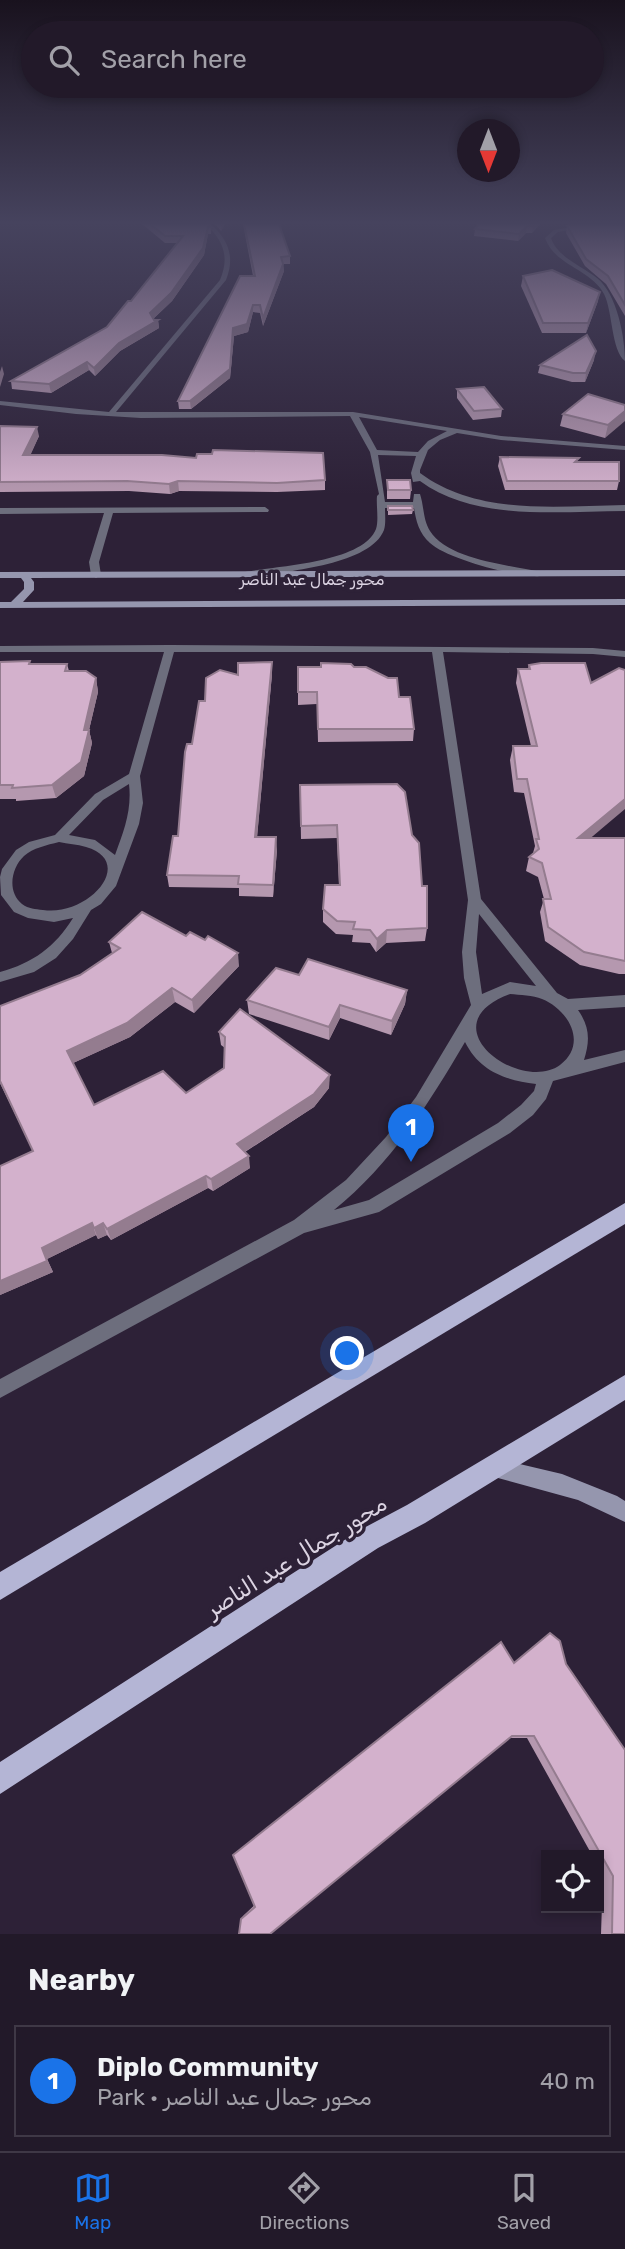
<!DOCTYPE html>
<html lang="en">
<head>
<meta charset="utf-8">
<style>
	:root { --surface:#221929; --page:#2a2231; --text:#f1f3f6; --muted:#a2a0a8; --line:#3f3846; --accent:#1a73e8 }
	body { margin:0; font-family:Rubik,Vazirmatn,sans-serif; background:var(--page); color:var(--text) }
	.controls { position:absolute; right:21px; bottom:21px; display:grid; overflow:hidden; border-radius:0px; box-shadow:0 4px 10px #0003 }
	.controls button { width:63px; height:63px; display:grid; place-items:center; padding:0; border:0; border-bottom:2px solid var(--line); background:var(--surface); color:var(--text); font:35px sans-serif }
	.compass { position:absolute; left:457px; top:119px; width:63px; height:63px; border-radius:50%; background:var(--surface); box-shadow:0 4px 10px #0003; rotate:180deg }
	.you { position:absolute; left:348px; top:1354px; width:24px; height:24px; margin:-18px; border:5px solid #fff; border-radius:50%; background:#1a73e8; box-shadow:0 0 0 10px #1a73e833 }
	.badge { display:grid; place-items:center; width:46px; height:46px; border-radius:50%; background:var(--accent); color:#fff; font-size:23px; font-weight:700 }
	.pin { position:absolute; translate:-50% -58px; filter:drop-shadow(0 2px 4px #0008) }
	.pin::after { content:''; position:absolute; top:37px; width:24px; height:21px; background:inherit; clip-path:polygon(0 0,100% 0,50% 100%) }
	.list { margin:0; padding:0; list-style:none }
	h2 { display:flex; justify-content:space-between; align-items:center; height:91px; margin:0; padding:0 28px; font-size:30px }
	h2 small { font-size:23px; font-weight:400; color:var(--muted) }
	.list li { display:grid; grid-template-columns:46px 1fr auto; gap:21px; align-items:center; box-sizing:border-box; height:112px; margin:0 14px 14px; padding:0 14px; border:2px solid var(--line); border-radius:0px }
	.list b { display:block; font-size:26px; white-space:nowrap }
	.list p { margin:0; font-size:23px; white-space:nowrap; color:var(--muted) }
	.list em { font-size:23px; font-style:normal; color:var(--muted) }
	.icon { flex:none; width:38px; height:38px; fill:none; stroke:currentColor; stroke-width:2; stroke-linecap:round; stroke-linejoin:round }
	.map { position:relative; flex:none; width:625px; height:1934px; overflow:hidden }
	.search { position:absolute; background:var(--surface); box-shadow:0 4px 10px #0003; left:21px; right:21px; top:21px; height:77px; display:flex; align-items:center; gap:18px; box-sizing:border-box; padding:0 24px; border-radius:38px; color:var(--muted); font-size:26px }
	.sheet { height:217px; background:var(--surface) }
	nav { display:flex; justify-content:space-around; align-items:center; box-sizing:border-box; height:98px; border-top:2px solid var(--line); background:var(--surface); font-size:19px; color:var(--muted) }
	nav a { display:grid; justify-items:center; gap:4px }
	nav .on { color:var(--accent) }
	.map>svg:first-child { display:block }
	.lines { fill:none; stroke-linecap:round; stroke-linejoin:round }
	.minor { fill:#6d6e7d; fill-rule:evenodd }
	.secondary { fill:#9596ae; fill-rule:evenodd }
	.primary { fill:#b4b5d5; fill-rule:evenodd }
	.wall { fill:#b598af }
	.shaded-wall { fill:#947c8f }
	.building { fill:#d3b1cc; stroke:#947c8f; stroke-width:2 }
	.labels { text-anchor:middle; stroke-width:7; stroke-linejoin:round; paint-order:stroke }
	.far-street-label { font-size:16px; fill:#dbd3e2; stroke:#2d2137 }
	.near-street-label { font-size:23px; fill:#dbd3e2; stroke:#2d2137 }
</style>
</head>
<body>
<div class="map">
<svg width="625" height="1934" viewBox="0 0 625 1934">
	<rect width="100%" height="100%" fill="#2d2137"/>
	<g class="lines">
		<g class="minor">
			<path d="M206 224H211C229 241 235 257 226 280L116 412H353L501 436 625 446V450L501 440 457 433 440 440 428 450 420 470V473C478 516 556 506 625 505V511C559 511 476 522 420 481L413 482 411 473 416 456 378 455 385 502H413L414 494H420C424 506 423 520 430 531 448 560 510 565 541 572V576C518 578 447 559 430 543 419 533 416 521 414 508H385C385 514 386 524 384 530 370 566 281 572 248 577L243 574 245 572C275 566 363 563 376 529 379 520 376 505 377 496L379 494 370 452 350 416 141 418 76 414 0 405V401L109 412 220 280C230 256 223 241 206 224ZM359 417 447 431 428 441 418 452 377 450Z"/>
			<path d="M586 225V227L558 232 551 238C558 258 582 266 597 278 617 294 625 337 625 361 611 350 613 312 604 294 591 269 555 266 545 238L554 230Z"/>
			<path d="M265 507 269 510 268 512 113 513 99 562 101 575 96 578 91 575 89 562 104 513 0 514V508Z"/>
			<path d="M170 645 593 648 625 651V657L593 654 443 652 481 899 557 993 568 999 625 995V1007L578 1010C590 1027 590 1041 584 1060L625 1050V1062L553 1081 546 1099 533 1115 510 1133 379 1212 304 1233 0 1398V1379L294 1220 346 1180 386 1137 416 1097 471 1005 464 978 462 952 468 900 432 652H174L140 776 143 803 139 824 116 886 101 904 91 910 73 939 56 958 34 972 0 982V972C33 963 55 947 73 918L54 922 28 918 14 912 1 895 0 877 2 869 16 850 29 842 55 835 95 794 129 774 164 652H0V646ZM129 784C132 810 124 831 115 855L95 840 69 835 103 800ZM59 842C68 844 77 844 86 847 137 862 88 917 43 910 35 909 29 909 22 904 7 892 11 868 24 856 33 848 47 845 59 842ZM479 914 536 986 510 982 482 994 476 952ZM510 994C520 995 533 995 542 999 569 1010 588 1044 560 1065 520 1094 426 1025 510 994ZM465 1042C480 1072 506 1080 536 1084L534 1091 521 1105 498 1123 369 1200 334 1210C391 1164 428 1105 465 1042Z"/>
		</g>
		<g class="secondary">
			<path d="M625 570V576L31 578 34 582V590L23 602 625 599V605L0 608V602H11L24 589V582L21 578H0V572Z"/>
			<path d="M494 1458 562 1474 617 1496 625 1501V1522L578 1500 487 1475 484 1468 487 1461Z"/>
		</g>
		<g class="primary">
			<path d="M625 1203V1224L0 1600V1572Z"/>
			<path d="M625 1375V1400L425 1523 378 1548 0 1794V1762L360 1530 407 1505Z"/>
		</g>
	</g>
	<g class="wall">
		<path d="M142 224H209L211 227V234H208L204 255 172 301 153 319 158 320 159 328 120 351 95 376 89 370 51 393 12 389 11 381 107 327 131 301 177 243H165Z"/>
		<path d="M215 224H225L221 231Z"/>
		<path d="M243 224H279L290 256V264H283L284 271 263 326 260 313 253 312 248 332 234 336 230 378 191 409H179L178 401 253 276Z"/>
		<path d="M479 224H540L532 233H526L518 241 474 236 475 229Z"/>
		<path d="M625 225V316L606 284 585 266 566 233 567 226Z"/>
		<path d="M523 276 598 301 586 333H542L521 286Z"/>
		<path d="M594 360 585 382H572L538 373 540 365Z"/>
		<path d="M457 389 502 409 501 417 473 420 457 398Z"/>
		<path d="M625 405 605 438 560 426 563 414Z"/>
		<path d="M0 426 39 436 30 455 325 480V490L277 492 179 491 170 494 129 491 0 492Z"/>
		<path d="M500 457 579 462 619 481 617 490H505L498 466Z"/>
		<path d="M387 480 411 490 410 499H387Z"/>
		<path d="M388 506 413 510 412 514 388 515Z"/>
		<path d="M0 662 30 664H67L69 671 96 678 98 692 89 730 92 743 84 776 56 798 16 801V799H0Z"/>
		<path d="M272 662V674L257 837 277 850 273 897 239 896V888L169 887 167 875 178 836 192 744 205 701 238 675Z"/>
		<path d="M529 665 590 838H625V974H619L580 965 545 941 540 912 544 899 538 877 526 871 529 857 533 853 535 846 524 793 514 792 510 760 513 746H531L516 683 518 669H528Z"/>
		<path d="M298 667 399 697 414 729 413 741 318 742 317 704 298 705Z"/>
		<path d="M397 784 427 928 425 941 386 943 376 952 370 943 352 942 353 935 336 934 323 922V909L339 885 337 838 301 839 300 785Z"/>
		<path d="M109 942 239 966 194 1013 175 1002 130 1037 73 1063 94 1105 186 1093 224 1068 225 1048 221 1045 219 1032 329 1088 314 1107 245 1152 250 1168 213 1191 208 1188 111 1240 107 1235 98 1239 96 1235 47 1259 53 1272 0 1295 33 1151 0 1083V1006L80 975 112 953Z"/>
		<path d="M299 975 407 990 405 1004 391 1035 340 1018 329 1040 249 1014 247 1000Z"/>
		<path d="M514 1662 566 1664 625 1750V1934H601L603 1874 599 1867V1855H592L527 1738H509L241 1919 244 1915Z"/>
	</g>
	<g class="shaded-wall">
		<path d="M221 224H225L221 231Z"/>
		<path d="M534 224H540L532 233 533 226Z"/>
		<path d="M527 226 526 233 518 241 519 234Z"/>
		<path d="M208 227V234L204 255 172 301 151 321 150 313Z"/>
		<path d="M283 264 284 271 263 326V318Z"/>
		<path d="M600 292 598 301 586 333 588 323Z"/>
		<path d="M253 305V312L248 332 234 336 230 378 191 409 190 401 233 328Z"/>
		<path d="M158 320 159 328 120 351 95 376 94 368 119 343Z"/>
		<path d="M596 351 594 360 585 382 586 373Z"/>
		<path d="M87 362 89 370 51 393 49 384Z"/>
		<path d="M2 366 4 374 0 387V372Z"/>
		<path d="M625 411V421L605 438 608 425Z"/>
		<path d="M37 427 39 436 26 465 23 455Z"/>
		<path d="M178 481 179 491 170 494 169 484Z"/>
		<path d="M272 662V674L256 849 255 837Z"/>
		<path d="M96 678 98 692 89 730 92 743 84 776 56 798 52 785 84 730Z"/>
		<path d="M625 799V809L574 852 578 838Z"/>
		<path d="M276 837 277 850 273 897V885Z"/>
		<path d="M387 930 386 943 376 952 377 939Z"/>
		<path d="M238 953 239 966 194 1013 192 1000Z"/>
		<path d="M172 988 175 1002 130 1037 71 1064 67 1051Z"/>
		<path d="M407 990 405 1004 391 1035 392 1021Z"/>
		<path d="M340 1005V1018L329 1040V1027Z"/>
		<path d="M330 1075 329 1088 314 1107 238 1156 237 1144Z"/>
		<path d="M249 1156 250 1168 213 1191 211 1179Z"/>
		<path d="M206 1176 208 1188 111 1240 107 1229Z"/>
		<path d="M92 1223 96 1235 47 1259 53 1272 0 1295V1281L42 1248Z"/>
		<path d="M103 1223 107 1235 98 1239 94 1228Z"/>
	</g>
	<g class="building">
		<path d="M150 224H209L211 227H208L203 248 171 293 150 313 154 320H158L119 343 94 368 87 362 49 384 11 381 107 327 128 301H131L183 236H165Z"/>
		<path d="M244 224H279L290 256 281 257 283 264 263 318 260 305H253L247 324 233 328 230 369 190 401H178L240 276H255Z"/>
		<path d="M479 224H534L533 226H527L519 234 475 229Z"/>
		<path d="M576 224 625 225V305L608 276 586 259 567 226Z"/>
		<path d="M552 270 600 292 588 323H543L523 276Z"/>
		<path d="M587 335 596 351 586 373H573L540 365Z"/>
		<path d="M484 387 502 409 474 411 457 389Z"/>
		<path d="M588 394 625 405V411L608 425 563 414Z"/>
		<path d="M0 426 37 427 23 455H162L196 458 197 454H212L213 450 323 453 325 480 277 483 178 481 169 484 127 481 0 482Z"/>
		<path d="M500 457 579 458 575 462H619V481H507Z"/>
		<path d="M387 480H410L411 490H388Z"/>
		<path d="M388 506H412L413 510H388Z"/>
		<path d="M30 661 29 664H67L65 671H86L96 678 84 730H89L81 762 52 785 12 788 13 785H0V662Z"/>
		<path d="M272 662 255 837H276L273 885 238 884 239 876 167 875 173 836H178L185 752 187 744H192L199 701H205L206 678 220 670 238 675V663Z"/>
		<path d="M321 663 351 664 354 667H366L388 678H397L399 697H410L414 729H318L317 692H298V667H321Z"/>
		<path d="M541 663H585L591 683 619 668 625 670V799L578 838H625V961L584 952 548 927 543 899H551L542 863 529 857 539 849 536 839H539L527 779H517L513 746H537L518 669H530L529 665Z"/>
		<path d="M397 784 405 792 412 835 419 843 422 886H427V928L387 930 377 939 370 930 353 929 355 922 337 921 323 909 325 885H340L337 825 301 826 300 785Z"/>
		<path d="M142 912 186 936 190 932 205 940 208 936 238 953 192 1000 172 988 127 1023 67 1051 94 1105 163 1071 186 1093 224 1068 225 1037 219 1032 240 1009 330 1075 314 1094 237 1144 249 1156 211 1179 206 1176 107 1229 103 1223 94 1228 92 1223 42 1248 47 1261 0 1281V1166L33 1151 0 1081V1006L80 975 120 948 109 942Z"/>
		<path d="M308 959 407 990 392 1021 340 1005 329 1027 247 1000 276 968 299 975Z"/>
		<path d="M550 1633 560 1641 566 1664 625 1750V1934H612L613 1876 534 1736H512L270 1934H239L241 1919 255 1907 233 1855 501 1642 514 1663Z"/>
	</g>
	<linearGradient id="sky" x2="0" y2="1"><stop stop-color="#19121e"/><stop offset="0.45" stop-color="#46435e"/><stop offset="1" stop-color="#46435e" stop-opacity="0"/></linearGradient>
	<rect width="625" height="495" fill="url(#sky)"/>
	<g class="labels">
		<g class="far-street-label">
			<text x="312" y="585">محور جمال عبد الناصر</text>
		</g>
		<g class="near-street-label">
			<text transform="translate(296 1556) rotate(-32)" y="8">محور جمال عبد الناصر</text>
		</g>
	</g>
</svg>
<div class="controls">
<button><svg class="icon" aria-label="locate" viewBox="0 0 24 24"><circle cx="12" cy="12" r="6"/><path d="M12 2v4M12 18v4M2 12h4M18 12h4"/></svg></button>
</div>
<svg class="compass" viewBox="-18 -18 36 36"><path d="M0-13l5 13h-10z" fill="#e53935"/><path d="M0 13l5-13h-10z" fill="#a2a0a8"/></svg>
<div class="you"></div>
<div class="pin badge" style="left:411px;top:1162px">1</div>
<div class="search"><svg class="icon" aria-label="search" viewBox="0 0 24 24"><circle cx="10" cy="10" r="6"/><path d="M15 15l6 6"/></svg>Search here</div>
</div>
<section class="sheet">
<h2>Nearby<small></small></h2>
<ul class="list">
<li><span class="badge">1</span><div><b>Diplo Community</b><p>Park · محور جمال عبد الناصر</p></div><em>40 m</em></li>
</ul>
</section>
<nav>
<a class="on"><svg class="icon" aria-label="map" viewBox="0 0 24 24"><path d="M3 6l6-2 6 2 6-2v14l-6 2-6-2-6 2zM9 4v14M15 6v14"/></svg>Map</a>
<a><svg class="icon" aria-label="directions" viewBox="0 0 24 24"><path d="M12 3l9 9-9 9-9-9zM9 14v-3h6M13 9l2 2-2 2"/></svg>Directions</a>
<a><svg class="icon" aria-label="saved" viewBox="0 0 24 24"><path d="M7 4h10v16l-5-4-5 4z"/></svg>Saved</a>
</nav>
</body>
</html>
